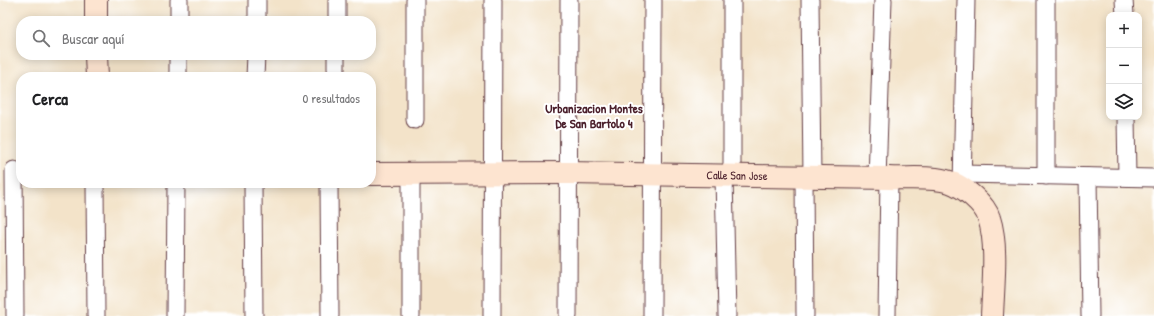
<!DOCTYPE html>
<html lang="es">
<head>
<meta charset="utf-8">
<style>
	:root { --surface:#fff; --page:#f2f2f2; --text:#202124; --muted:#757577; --line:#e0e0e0 }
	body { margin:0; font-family:"Patrick Hand",sans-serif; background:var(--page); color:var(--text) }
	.controls { position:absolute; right:12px; top:12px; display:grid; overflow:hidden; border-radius:8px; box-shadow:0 2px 10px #0003 }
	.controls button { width:36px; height:36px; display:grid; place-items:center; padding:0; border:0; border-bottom:1px solid var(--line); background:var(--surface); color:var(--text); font:20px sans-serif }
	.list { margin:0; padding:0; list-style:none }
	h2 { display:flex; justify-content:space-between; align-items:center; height:52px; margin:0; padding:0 16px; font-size:17px }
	h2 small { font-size:13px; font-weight:400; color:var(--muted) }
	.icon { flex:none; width:22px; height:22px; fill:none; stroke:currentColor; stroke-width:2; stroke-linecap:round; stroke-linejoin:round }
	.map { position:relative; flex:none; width:1154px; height:316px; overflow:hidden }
	.search { position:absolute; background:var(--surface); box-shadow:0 2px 10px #0003; left:16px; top:16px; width:360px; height:44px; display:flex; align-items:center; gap:10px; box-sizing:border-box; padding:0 14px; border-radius:16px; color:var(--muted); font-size:15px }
	.panel { position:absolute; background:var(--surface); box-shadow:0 2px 10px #0003; left:16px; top:72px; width:360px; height:116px; border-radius:16px }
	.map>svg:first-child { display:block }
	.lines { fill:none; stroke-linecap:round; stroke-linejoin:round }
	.street-casing { stroke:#633c43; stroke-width:19 }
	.secondary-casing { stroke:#633c43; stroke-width:24 }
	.street { stroke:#fff; stroke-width:17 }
	.secondary { stroke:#fde4d0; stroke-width:22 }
	.labels { text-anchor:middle; stroke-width:4; stroke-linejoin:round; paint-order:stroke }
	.street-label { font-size:12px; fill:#4a1f2b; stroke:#fff }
	.neighbourhood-label { font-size:13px; font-weight:bold; fill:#4a1f2b; stroke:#fff }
</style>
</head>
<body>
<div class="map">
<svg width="1154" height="316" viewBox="0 0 1154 316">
	<rect width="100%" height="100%" fill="#fff"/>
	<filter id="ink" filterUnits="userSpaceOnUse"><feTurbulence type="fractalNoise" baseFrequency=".025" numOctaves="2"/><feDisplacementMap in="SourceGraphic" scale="8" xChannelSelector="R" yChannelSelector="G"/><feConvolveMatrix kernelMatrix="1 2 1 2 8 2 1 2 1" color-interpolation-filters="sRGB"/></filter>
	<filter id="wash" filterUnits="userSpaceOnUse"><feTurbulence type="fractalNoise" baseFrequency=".012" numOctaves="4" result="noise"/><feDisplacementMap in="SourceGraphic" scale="16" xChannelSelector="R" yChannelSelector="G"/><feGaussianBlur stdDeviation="0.9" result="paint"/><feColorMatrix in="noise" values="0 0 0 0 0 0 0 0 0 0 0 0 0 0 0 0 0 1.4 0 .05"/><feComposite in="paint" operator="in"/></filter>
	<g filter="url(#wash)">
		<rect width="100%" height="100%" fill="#f3e3c9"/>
	</g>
	<g filter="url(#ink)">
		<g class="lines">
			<g class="street-casing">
				<g id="street">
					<path d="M732 0V176"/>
					<path d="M810 0 812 177"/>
					<path d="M1124 0 1125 15"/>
					<path d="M179 21V0"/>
					<path d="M257 21V0"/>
					<path d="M337 21V0"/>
					<path d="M336 69V55"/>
					<path d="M178 77V55"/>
					<path d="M255 77 256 55"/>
					<path d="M1126 117 1127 177"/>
					<path d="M415 120V0"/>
					<path d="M14 170 15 316"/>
					<path d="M962 174 1154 178"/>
					<path d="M724 176 727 316"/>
					<path d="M1046 176V0"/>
					<path d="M804 177 805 316"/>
					<path d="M1088 177 1090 316"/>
					<path d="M877 179 883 0"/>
					<path d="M95 183 96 316"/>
					<path d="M253 183 254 316"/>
					<path d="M329 183 330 316"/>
					<path d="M962 186 966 0"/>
					<path d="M175 316 176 183"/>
					<path d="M411 316V174"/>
					<path d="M492 316 493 0"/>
					<path d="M568 316 569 0"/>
					<path d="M652 316 653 0"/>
					<path d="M887 316 889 178"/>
				</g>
			</g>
			<g class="secondary-casing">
				<g id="secondary">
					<path d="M96 0V21"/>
					<path d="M96 55 97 77"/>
					<path id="s1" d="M371 174 568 173 889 178C907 179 933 176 950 182 964 187 985 204 989 218 998 245 993 287 992 316"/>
				</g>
			</g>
			<use href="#street" class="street"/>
			<use href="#secondary" class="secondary"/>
		</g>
	</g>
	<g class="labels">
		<g class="street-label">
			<text dy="4" stroke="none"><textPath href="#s1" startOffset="366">Calle San Jose</textPath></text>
		</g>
		<g class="neighbourhood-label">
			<text x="594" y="113">Urbanizacion Montes<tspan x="594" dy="15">De San Bartolo 4</tspan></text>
		</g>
	</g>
</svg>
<div class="controls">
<button>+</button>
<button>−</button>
<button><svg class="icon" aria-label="layers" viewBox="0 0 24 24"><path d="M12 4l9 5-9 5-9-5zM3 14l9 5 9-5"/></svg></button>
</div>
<div class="search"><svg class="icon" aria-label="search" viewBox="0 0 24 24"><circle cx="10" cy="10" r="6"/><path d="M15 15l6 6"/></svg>Buscar aquí</div>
<section class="panel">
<h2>Cerca<small>0 resultados</small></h2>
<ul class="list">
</ul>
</section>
</div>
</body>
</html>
